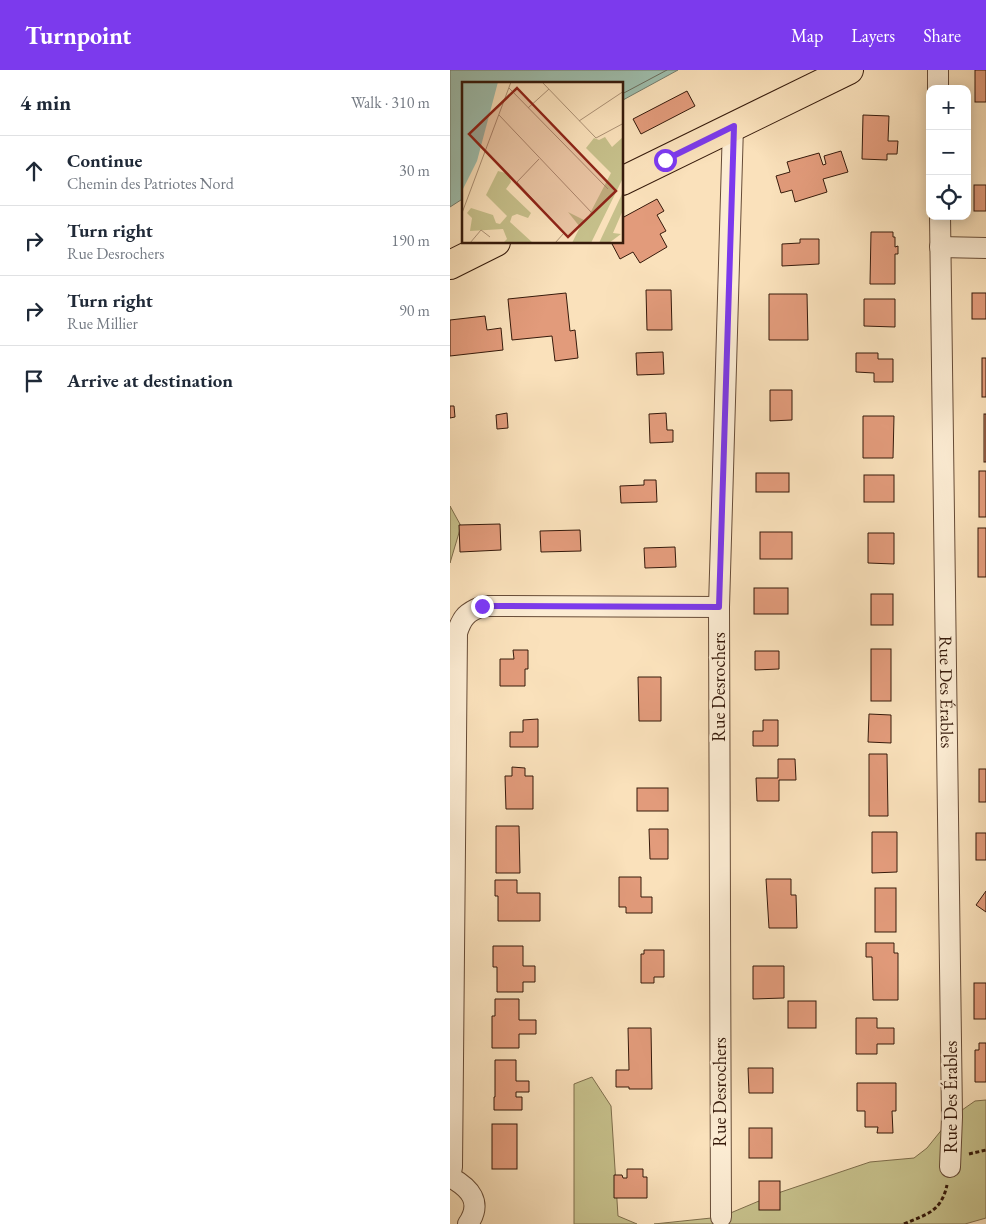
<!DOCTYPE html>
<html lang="en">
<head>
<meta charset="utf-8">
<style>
	:root { --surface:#fff; --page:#f6f6f7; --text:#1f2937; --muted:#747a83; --line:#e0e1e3; --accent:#7c3aed }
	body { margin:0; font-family:"EB Garamond",serif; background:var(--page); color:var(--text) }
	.controls { position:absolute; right:15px; top:15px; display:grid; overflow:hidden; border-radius:10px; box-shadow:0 2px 12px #0003 }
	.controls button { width:45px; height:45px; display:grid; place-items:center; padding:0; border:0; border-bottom:1px solid var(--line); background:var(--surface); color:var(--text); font:25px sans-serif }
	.stop { position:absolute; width:15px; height:15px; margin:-11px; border:4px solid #7c3aed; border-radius:50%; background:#fff }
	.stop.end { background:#7c3aed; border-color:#fff; box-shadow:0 1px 5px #0008 }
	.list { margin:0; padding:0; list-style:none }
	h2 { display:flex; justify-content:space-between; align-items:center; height:65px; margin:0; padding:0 20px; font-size:21px }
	h2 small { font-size:16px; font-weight:400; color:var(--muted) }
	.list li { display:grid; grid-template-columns:32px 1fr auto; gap:15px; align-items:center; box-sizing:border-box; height:70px; padding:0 20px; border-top:1px solid var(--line) }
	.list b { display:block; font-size:19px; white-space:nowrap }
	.list p { margin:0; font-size:16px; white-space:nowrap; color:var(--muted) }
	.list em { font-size:16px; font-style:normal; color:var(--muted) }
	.icon { flex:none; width:28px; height:28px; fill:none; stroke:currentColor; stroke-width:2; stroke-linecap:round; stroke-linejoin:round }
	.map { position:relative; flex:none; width:536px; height:1154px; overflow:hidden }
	header { display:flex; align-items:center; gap:30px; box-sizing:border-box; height:70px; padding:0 25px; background:var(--accent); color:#fff }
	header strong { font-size:24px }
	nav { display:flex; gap:28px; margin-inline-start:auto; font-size:18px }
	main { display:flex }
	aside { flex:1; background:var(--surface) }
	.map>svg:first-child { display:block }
	.green { fill:#c6c08b; stroke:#7e6d4b }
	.water { fill:#9ebead; stroke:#747c6c }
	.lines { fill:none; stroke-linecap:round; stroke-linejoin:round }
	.shore { stroke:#6a6c5c; stroke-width:1 }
	.building { fill:#e29b7b; stroke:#361a0b }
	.minor-casing { stroke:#674c37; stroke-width:22 }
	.primary-casing { stroke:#361a0b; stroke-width:30 }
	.path { stroke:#361a0b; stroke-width:3; stroke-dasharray:4 2.5; stroke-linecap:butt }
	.minor { stroke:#fcecd3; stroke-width:20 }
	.primary { stroke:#fae1bb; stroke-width:28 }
	.route { stroke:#7c3aed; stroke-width:6 }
	.labels { text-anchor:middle; stroke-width:5; stroke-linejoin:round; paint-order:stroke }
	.street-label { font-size:18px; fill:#361a0b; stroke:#fcecd3 }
	.inset-road { fill:none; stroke:#ac9175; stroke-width:1 }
	.view { fill:#8f2418; fill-opacity:0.15; stroke:#8f2418; stroke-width:2.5 }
	.inset-edge { fill:none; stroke:#361a0b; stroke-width:2.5 }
</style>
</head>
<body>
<header>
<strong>Turnpoint</strong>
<nav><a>Map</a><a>Layers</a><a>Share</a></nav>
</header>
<main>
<aside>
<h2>4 min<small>Walk · 310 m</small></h2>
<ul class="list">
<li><svg class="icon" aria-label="ahead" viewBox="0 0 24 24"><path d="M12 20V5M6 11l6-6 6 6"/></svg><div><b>Continue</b><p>Chemin des Patriotes Nord</p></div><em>30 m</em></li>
<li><svg class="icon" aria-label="right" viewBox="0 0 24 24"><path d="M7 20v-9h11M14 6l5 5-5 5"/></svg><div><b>Turn right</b><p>Rue Desrochers</p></div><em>190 m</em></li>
<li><svg class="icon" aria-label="right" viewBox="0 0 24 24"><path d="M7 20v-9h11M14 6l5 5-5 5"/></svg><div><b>Turn right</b><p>Rue Millier</p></div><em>90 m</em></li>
<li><svg class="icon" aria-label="arrive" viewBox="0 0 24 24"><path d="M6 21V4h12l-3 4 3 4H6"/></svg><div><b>Arrive at destination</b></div></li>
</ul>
</aside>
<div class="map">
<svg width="536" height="1154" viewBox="0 0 536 1154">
	<rect width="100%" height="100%" fill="#fae1bb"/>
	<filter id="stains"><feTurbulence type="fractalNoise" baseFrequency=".004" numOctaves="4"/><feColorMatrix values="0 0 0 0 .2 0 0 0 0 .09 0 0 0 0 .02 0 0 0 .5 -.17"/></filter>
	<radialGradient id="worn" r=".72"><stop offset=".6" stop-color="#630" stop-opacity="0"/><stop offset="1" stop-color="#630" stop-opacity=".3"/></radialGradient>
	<g class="green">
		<path d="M0 436 11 456 0 493Z"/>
		<path d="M142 1007 161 1036 168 1146 187 1154H124V1014Z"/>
		<path d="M536 1030V1148L515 1154H204L271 1147 328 1123 420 1092 464 1088 477 1078 502 1047 525 1031Z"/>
	</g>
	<path class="water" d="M0 0H228L173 30 172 14H14V128L0 137Z"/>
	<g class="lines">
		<path class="shore" d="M172 24 217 0"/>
	</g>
	<g class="building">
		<rect x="525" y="0" width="11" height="32"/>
		<path d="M237 21 245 36 191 64 183 49Z"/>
		<path d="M413 45 439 46 438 71H448L447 84H437V90L412 89Z"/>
		<path d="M391 81 398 102 373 109 377 122 345 132 342 120 331 123 326 106 340 102 337 92 369 83 373 95 376 94 374 86Z"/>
		<rect x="524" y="115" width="12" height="26"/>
		<path d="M207 129 214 141 207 145 216 161 210 164 217 177 190 193 183 182 170 189 161 172H172V148Z"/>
		<path d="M421 162H443V167H445V177L448 176V184H445V214H420Z"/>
		<path d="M350 169H369V194L332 196V174L350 173Z"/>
		<path d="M196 220H221L222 260H197Z"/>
		<path d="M116 223 120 261 125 260 128 288 105 291 102 266 62 270 58 229Z"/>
		<rect x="522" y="223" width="14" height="26"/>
		<path d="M319 224H357L358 270H319Z"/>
		<path d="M414 229H445V257L414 256Z"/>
		<path d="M35 246 37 260 51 258 53 280 0 286V250Z"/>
		<path d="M213 282 214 304 187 305 186 283Z"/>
		<path d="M406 283H428V289H443V312H424V303L406 302Z"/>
		<rect x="532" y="288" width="4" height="39"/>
		<path d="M320 320H342V350L320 351Z"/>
		<path d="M0 336H4L5 347 0 348Z"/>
		<path d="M57 343 58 358 47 359 46 345Z"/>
		<path d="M216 343 217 360H223V372L200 373 199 344Z"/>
		<rect x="534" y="344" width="2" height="48"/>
		<path d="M413 346H444L443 388H413Z"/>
		<rect x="529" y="401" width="7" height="46"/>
		<rect x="306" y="403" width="33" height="19"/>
		<rect x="414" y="405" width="30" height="27"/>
		<path d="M194 410H206L207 432 171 433 170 416 194 415Z"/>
		<path d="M50 454 51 480 10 482 9 455Z"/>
		<rect x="528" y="458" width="8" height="49"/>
		<path d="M130 460 131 481 91 482 90 461Z"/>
		<rect x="310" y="462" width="32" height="27"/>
		<path d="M418 463H444V494L418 493Z"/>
		<path d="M225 477 226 497 195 498 194 478Z"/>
		<rect x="304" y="518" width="34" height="26"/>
		<rect x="421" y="524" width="22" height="31"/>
		<rect x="421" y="579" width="20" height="52"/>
		<path d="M63 580H78V599H75V616H50V589H64Z"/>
		<path d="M305 581H329V599L305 600Z"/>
		<path d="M188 607H211V651H189Z"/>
		<path d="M419 644 441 645V673L418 672Z"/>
		<path d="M88 649V677H60V662H73V650Z"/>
		<path d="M313 650H328V676H303V661H313Z"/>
		<path d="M419 684H437L438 746H419Z"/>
		<path d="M328 689H345L346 710H329V731H307L306 708H328Z"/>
		<path d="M62 697 75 698V706H83V739H56L55 706H62Z"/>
		<rect x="529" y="699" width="7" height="33"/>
		<rect x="187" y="718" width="31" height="23"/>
		<path d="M46 756H69L70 803H46Z"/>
		<path d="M199 759H218V789H200Z"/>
		<path d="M422 762H447V802L422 803Z"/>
		<rect x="526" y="763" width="10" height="27"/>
		<path d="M169 807H191V827H202V843H176V837H169Z"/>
		<path d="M316 809H341V825H346L347 858H319Z"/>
		<path d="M45 810H67V823H90V851H48V826H45Z"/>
		<rect x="425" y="818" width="21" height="44"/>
		<path d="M536 821V842L526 835Z"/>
		<path d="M416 873H444V883H448V930H423L422 887H416Z"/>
		<path d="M43 876H73V896H85V912H73V922H47V897H43Z"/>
		<path d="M194 880H214V907H204V913H191V884H194Z"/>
		<path d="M303 896H334V928L303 929Z"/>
		<rect x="524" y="913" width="12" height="36"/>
		<path d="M45 929H69V950H86V964H69V978H42V946H45Z"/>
		<rect x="338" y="931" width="28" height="27"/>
		<path d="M406 948H427V958H444V974H427V984H406Z"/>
		<path d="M178 958H201L202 1019H179V1017H166V1000H179Z"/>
		<path d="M529 973H536V1012H525V980H529Z"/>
		<path d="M45 990H66V1011H79V1022H66V1027H72V1040H44V1027H45Z"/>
		<path d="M298 998H323V1023H299Z"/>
		<path d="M407 1013H446V1041H442L443 1063H427L428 1057H415V1041H407Z"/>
		<rect x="42" y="1054" width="25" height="45"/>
		<rect x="299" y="1058" width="23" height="30"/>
		<path d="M177 1099H193V1107H197V1128H164V1105H172L173 1108H177Z"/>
		<rect x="309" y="1111" width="21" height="29"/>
	</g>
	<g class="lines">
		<g class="minor-casing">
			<g id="minor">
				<path d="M488 0V19"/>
				<path id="s1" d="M490 146 502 1047 500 1097"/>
				<path d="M490 177 536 178"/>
				<path d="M0 1107 2 1097 7 563C12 547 17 542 33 536L269 537"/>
				<path d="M0 1107C20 1118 33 1132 18 1154"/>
				<path d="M271 1147 269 537 283 56"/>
			</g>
		</g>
		<g class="primary-casing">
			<g id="primary">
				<path d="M172 111 399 0"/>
				<path d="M0 195 46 172"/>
			</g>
		</g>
		<g class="path">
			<path d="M519 1084 536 1080"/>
			<path d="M454 1154C477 1144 491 1142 497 1115"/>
		</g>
		<use href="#minor" class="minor"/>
		<use href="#primary" class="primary"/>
	</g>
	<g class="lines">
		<path class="route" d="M32 536 269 537 284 56 215 90"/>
	</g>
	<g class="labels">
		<g class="street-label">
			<text transform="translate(269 617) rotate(-90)" y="6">Rue Desrochers</text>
			<text dy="6" stroke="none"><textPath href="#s1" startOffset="476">Rue Des Érables</textPath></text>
			<text transform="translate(270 1022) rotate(-90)" y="6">Rue Desrochers</text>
			<text transform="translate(501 1027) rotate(-90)" y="6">Rue Des Érables</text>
		</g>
	</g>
	<g transform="translate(12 12)">
		<rect width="161" height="161" fill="#fae1bb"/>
		<path d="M143 55 150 65 161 55V96L129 161H110L118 145 106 130 124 139 149 91 124 66 132 56 137 58ZM36 89 47 92 49 100 44 107 69 131 66 136 55 132 50 134 48 140 71 161H41L45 157 41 147 8 149 10 136 5 131 9 126 31 133 34 141 38 142 45 134 24 113ZM161 110V128L151 151 159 152 147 161H137Z" fill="#c6c08b"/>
		<path d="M0 0H36L15 79 0 109Z" fill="#9ebead"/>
		<path class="inset-road" d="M80 0 134 56 162 41M47 6 146 107M66 26 87 7M37 33 130 131M117 39 162 9M77 77 55 100 102 151 93 161M0 131 49 0M8 161 19 148 28 155"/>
		<path class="view" d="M55 6 154 109 106 155 7 52Z"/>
		<rect width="161" height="161" class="inset-edge"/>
	</g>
	<rect width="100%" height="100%" filter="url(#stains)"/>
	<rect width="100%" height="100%" fill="url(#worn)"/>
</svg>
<div class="controls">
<button>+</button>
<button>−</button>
<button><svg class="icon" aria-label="locate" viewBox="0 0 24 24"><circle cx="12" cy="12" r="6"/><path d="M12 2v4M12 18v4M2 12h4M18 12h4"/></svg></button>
</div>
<div class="stop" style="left:215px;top:90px"></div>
<div class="stop end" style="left:32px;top:536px"></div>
</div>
</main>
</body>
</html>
